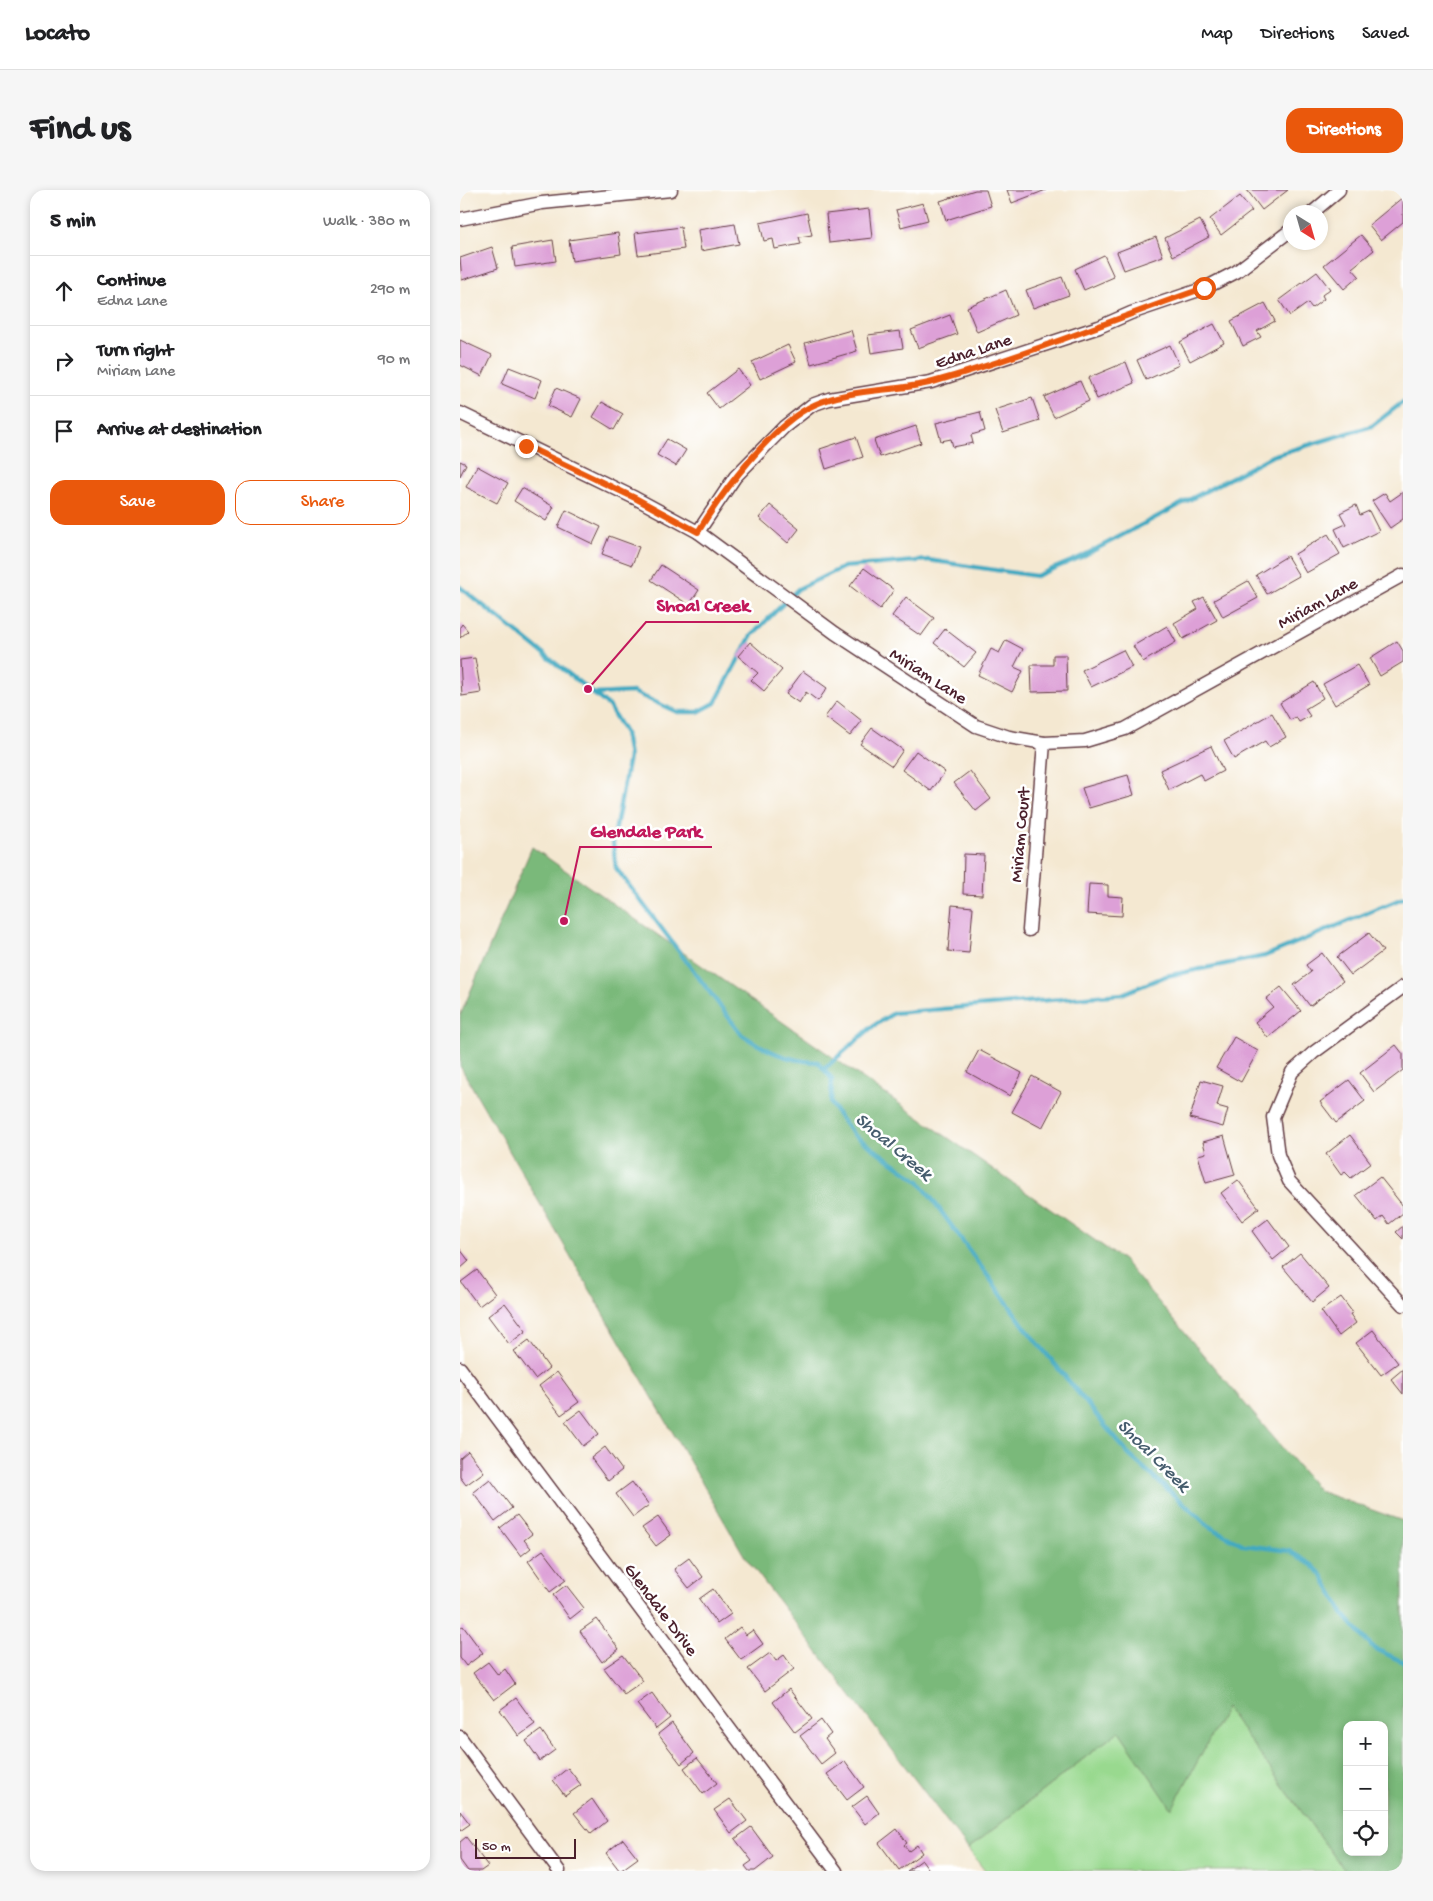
<!DOCTYPE html>
<html lang="en">
<head>
<meta charset="utf-8">
<style>
	:root { --surface:#fff; --page:#f6f6f6; --text:#202124; --muted:#757577; --line:#e0e0e0; --accent:#ea580c }
	body { margin:0; font-family:"Gochi Hand",sans-serif; background:var(--page); color:var(--text) }
	.controls { position:absolute; right:15px; bottom:15px; display:grid; overflow:hidden; border-radius:10px; box-shadow:0 2px 8px #0003 }
	.controls button { width:45px; height:45px; display:grid; place-items:center; padding:0; border:0; border-bottom:1px solid var(--line); background:var(--surface); color:var(--text); font:25px sans-serif }
	.compass { position:absolute; left:823px; top:15px; width:45px; height:45px; border-radius:50%; background:var(--surface); box-shadow:0 2px 8px #0003; rotate:143deg }
	.scale { position:absolute; left:15px; bottom:12px; width:101px; box-sizing:border-box; padding-left:5px; border:2px solid #4a1f2b; border-top:0; font-size:14px; line-height:18px; white-space:nowrap; color:#4a1f2b; -webkit-text-stroke:4px #fff; paint-order:stroke }
	.stop { position:absolute; width:15px; height:15px; margin:-11px; border:4px solid #ea580c; border-radius:50%; background:#fff }
	.stop.end { background:#ea580c; border-color:#fff; box-shadow:0 1px 5px #0008 }
	.list { margin:0; padding:0; list-style:none }
	h2 { display:flex; justify-content:space-between; align-items:center; height:65px; margin:0; padding:0 20px; font-size:21px }
	h2 small { font-size:16px; font-weight:400; color:var(--muted) }
	.list li { display:grid; grid-template-columns:32px 1fr auto; gap:15px; align-items:center; box-sizing:border-box; height:70px; padding:0 20px; border-top:1px solid var(--line) }
	.list b { display:block; font-size:19px; white-space:nowrap }
	.list p { margin:0; font-size:16px; white-space:nowrap; color:var(--muted) }
	.list em { font-size:16px; font-style:normal; color:var(--muted) }
	.actions { display:flex; gap:10px; padding:15px 20px }
	.actions a { flex:1; padding:11px 0; border:1px solid var(--accent); border-radius:15px; text-align:center; font-size:18px; color:var(--accent) }
	.actions .main { background:var(--accent); color:#fff }
	.icon { flex:none; width:28px; height:28px; fill:none; stroke:currentColor; stroke-width:2; stroke-linecap:round; stroke-linejoin:round }
	.map { position:relative; flex:none; width:943px; height:1681px; overflow:hidden; border-radius:15px }
	header { display:flex; align-items:center; gap:30px; box-sizing:border-box; height:70px; padding:0 25px; background:var(--surface); border-bottom:1px solid var(--line) }
	header strong { font-size:24px }
	nav { display:flex; gap:28px; margin-inline-start:auto; font-size:18px }
	.intro { display:flex; align-items:center; justify-content:space-between; box-sizing:border-box; height:120px; padding:0 30px }
	h1 { margin:0; font-size:35px }
	.button { padding:12px 22px; border-radius:15px; background:var(--accent); color:#fff; font-size:18px; font-weight:700 }
	main { display:flex; gap:30px; padding:0 30px }
	aside { flex:1; background:var(--surface); border-radius:15px; box-shadow:0 2px 8px #0003 }
	.map>svg:first-child { display:block }
	.green { fill:#99d98f; stroke:#727c5d }
	.forest { fill:#7ab97a; stroke:#626c52; fill-rule:evenodd }
	.lines { fill:none; stroke-linecap:round; stroke-linejoin:round }
	.stream { stroke:#41a9c1; stroke-width:4.5 }
	.building { fill:#dda0d7 }
	.minor-casing { stroke:#643d44; stroke-width:15 }
	.minor { stroke:#fff; stroke-width:12 }
	.route { stroke:#ea580c; stroke-width:6 }
	.labels { text-anchor:middle; stroke-width:5; stroke-linejoin:round; paint-order:stroke }
	.street-label { font-size:18px; fill:#4a1f2b; stroke:#fff }
	.water-label { font-size:19px; font-style:italic; fill:#465d6e; stroke:#fff }
	.leader { fill:none; stroke:#c2185b; stroke-width:2 }
	.callout-dot { fill:#c2185b; stroke:#fff; stroke-width:2 }
	.callout-label { font-size:19px; text-anchor:middle; font-weight:bold; fill:#c2185b; stroke:#fff; stroke-width:5; stroke-linejoin:round; paint-order:stroke }
</style>
</head>
<body>
<header>
<strong>Locato</strong>
<nav><a>Map</a><a>Directions</a><a>Saved</a></nav>
</header>
<div class="intro"><h1>Find us</h1><a class="button">Directions</a></div>
<main>
<aside>
<h2>5 min<small>Walk · 380 m</small></h2>
<ul class="list">
<li><svg class="icon" aria-label="ahead" viewBox="0 0 24 24"><path d="M12 20V5M6 11l6-6 6 6"/></svg><div><b>Continue</b><p>Edna Lane</p></div><em>290 m</em></li>
<li><svg class="icon" aria-label="right" viewBox="0 0 24 24"><path d="M7 20v-9h11M14 6l5 5-5 5"/></svg><div><b>Turn right</b><p>Miriam Lane</p></div><em>90 m</em></li>
<li><svg class="icon" aria-label="arrive" viewBox="0 0 24 24"><path d="M6 21V4h12l-3 4 3 4H6"/></svg><div><b>Arrive at destination</b></div></li>
</ul>
<div class="actions"><a class="main">Save</a><a>Share</a></div>
</aside>
<div class="map">
<svg width="943" height="1681" viewBox="0 0 943 1681">
	<rect width="100%" height="100%" fill="#fff"/>
	<filter id="ink" filterUnits="userSpaceOnUse"><feTurbulence type="fractalNoise" baseFrequency=".02" numOctaves="2"/><feDisplacementMap in="SourceGraphic" scale="10" xChannelSelector="R" yChannelSelector="G"/><feConvolveMatrix kernelMatrix="1 2 1 2 8 2 1 2 1" color-interpolation-filters="sRGB"/></filter>
	<filter id="wash" filterUnits="userSpaceOnUse"><feTurbulence type="fractalNoise" baseFrequency=".0096" numOctaves="4" result="noise"/><feDisplacementMap in="SourceGraphic" scale="20" xChannelSelector="R" yChannelSelector="G"/><feGaussianBlur stdDeviation="1.12" result="paint"/><feColorMatrix in="noise" values="0 0 0 0 0 0 0 0 0 0 0 0 0 0 0 0 0 1.4 0 .05"/><feComposite in="paint" operator="in"/></filter>
	<g filter="url(#wash)">
		<rect width="100%" height="100%" fill="#f4e8d1"/>
		<path class="green" d="M766 1518 885 1681H525L508 1659 659 1541 712 1618Z"/>
		<path class="forest" d="M72 657 663 1070 859 1301 943 1331V1681H885L766 1518 712 1619 659 1541 508 1659 285 1367 0 876V826ZM887 1535H924V1662H887Z"/>
		<g class="lines">
			<g class="stream">
				<path d="M0 397 149 516 165 543 169 567 153 653 156 678 282 845C309 862 327 871 358 872L372 889 371 913 378 925 394 945 459 991 567 1140 669 1265 750 1337 784 1355 829 1361 852 1375 862 1385 884 1425 912 1457 943 1472"/>
				<path d="M134 504 173 502 217 522H238L255 513 291 446 338 399 384 377 468 370 576 386 621 367 812 266 912 236 943 212"/>
				<path d="M364 879 413 836 434 823 662 804 706 786 805 766 943 708"/>
			</g>
		</g>
		<g id="blocks">
			<g class="building">
				<path d="M515 0H526L531 16 486 30 480 11Z"/>
				<path d="M547 0H586L552 13Z"/>
				<path d="M787 0H828L802 20Z"/>
				<path d="M780 6 792 21 761 45 750 29Z"/>
				<path d="M943 7V32L921 50 909 35Z"/>
				<path d="M463 13 468 30 441 37 436 20Z"/>
				<path d="M409 19 412 48 369 53 366 24Z"/>
				<path d="M347 23 352 45 339 47 341 54 315 59 313 49 304 51 300 33Z"/>
				<path d="M740 30 749 47 713 66 705 48Z"/>
				<path d="M275 34 279 54 241 61 238 40Z"/>
				<path d="M221 37 224 59 178 65 175 43Z"/>
				<path d="M158 43 161 64 112 71 109 50Z"/>
				<path d="M901 45 914 60 892 78 899 86 884 99 864 75Z"/>
				<path d="M696 47 703 66 664 80 657 62Z"/>
				<path d="M93 50 96 71 55 77 52 57Z"/>
				<path d="M32 57 38 78 2 90 0 68Z"/>
				<path d="M644 65 654 87 624 100 615 79Z"/>
				<path d="M857 82 870 99 862 105 864 109 852 118 848 113 830 126 819 110Z"/>
				<path d="M602 87 609 105 573 118 566 100Z"/>
				<path d="M546 100 556 125 517 142 507 117Z"/>
				<path d="M805 113 815 131 797 141 801 147 783 156 771 131Z"/>
				<path d="M490 125 497 144 458 158 451 140Z"/>
				<path d="M754 134 764 153 730 171 720 152Z"/>
				<path d="M391 140 397 161 351 174 345 153Z"/>
				<path d="M440 141 443 158 411 163 408 145Z"/>
				<path d="M0 150 32 165 22 186 0 175Z"/>
				<path d="M328 155 336 172 300 189 292 172Z"/>
				<path d="M710 155 719 175 686 190 677 170Z"/>
				<path d="M666 172 674 193 637 209 628 188Z"/>
				<path d="M49 177 82 190 75 208 42 194Z"/>
				<path d="M278 179 290 195 259 219 247 203Z"/>
				<path d="M620 191 629 211 594 227 584 207Z"/>
				<path d="M96 198 121 209 112 227 88 216Z"/>
				<path d="M572 208 580 231 543 243 535 220Z"/>
				<path d="M142 212 163 224 154 240 133 227Z"/>
				<path d="M520 222 525 241 511 245 513 253 493 257 491 249 481 251 476 233Z"/>
				<path d="M456 236 461 253 420 267 414 250Z"/>
				<path d="M396 247 403 267 366 279 360 259Z"/>
				<path d="M207 249 226 260 216 276 197 265Z"/>
				<path d="M0 271 6 274 0 286Z"/>
				<path d="M17 276 48 293 37 313 6 297Z"/>
				<path d="M62 298 94 317 86 331 54 311Z"/>
				<path d="M943 302V329L930 338 912 311 925 303 930 311Z"/>
				<path d="M310 315 339 339 328 353 299 328Z"/>
				<path d="M896 315 900 325 909 321 919 341 884 358 875 339 886 334 880 323Z"/>
				<path d="M106 320 141 337 133 354 98 337Z"/>
				<path d="M868 344 880 364 846 383 835 364Z"/>
				<path d="M149 346 179 357 172 375 142 364Z"/>
				<path d="M827 366 839 386 807 404 796 385Z"/>
				<path d="M201 375 239 400 229 415 191 390Z"/>
				<path d="M404 378 434 400 420 419 390 396Z"/>
				<path d="M788 391 798 408 763 427 754 410Z"/>
				<path d="M446 407 474 428 461 446 432 426Z"/>
				<path d="M744 407 757 430 723 449 714 433 738 419 734 412Z"/>
				<path d="M2 434 8 441 0 448V437Z"/>
				<path d="M707 436 716 452 683 472 673 456Z"/>
				<path d="M485 439 516 463 504 477 474 453Z"/>
				<path d="M546 450 563 459 554 477 563 481 552 502 518 485 531 459 539 463Z"/>
				<path d="M937 451 943 461V472L920 486 910 468Z"/>
				<path d="M290 452 322 480 304 501 291 490 298 483 278 466Z"/>
				<path d="M663 460 672 477 631 497 622 480Z"/>
				<path d="M593 465H606L607 501 572 502 571 475H593Z"/>
				<path d="M15 468 21 503 2 506 0 470Z"/>
				<path d="M897 475 909 495 875 515 863 494Z"/>
				<path d="M343 481 367 498 358 511 346 502 339 513 326 504Z"/>
				<path d="M854 492 863 508 845 519 850 526 839 532 836 527 830 530 820 513Z"/>
				<path d="M377 511 402 531 390 546 365 527Z"/>
				<path d="M812 523 826 547 809 557 805 551 774 569 764 551Z"/>
				<path d="M412 538 443 560 432 576 400 554Z"/>
				<path d="M751 556 763 581 744 591 740 584 709 600 700 580Z"/>
				<path d="M456 561 485 582 471 601 442 580Z"/>
				<path d="M510 581 531 609 516 621 494 593Z"/>
				<path d="M668 585 674 605 629 618 622 598Z"/>
				<path d="M504 664 524 665 522 705 503 704Z"/>
				<path d="M629 694 648 695V706L663 707 662 726 627 724Z"/>
				<path d="M492 715 513 717 509 763 488 761Z"/>
				<path d="M909 743 923 761 891 785 877 767Z"/>
				<path d="M862 763 883 791 850 816 834 795 851 782 846 775Z"/>
				<path d="M821 797 841 821 808 848 795 832 813 817 806 809Z"/>
				<path d="M774 847 798 861 781 892 756 878Z"/>
				<path d="M936 855 943 864V880L914 902 900 883Z"/>
				<path d="M519 860 562 883 550 906 507 882Z"/>
				<path d="M572 886 601 902 582 938 552 922Z"/>
				<path d="M741 890 763 896 757 916 768 919 763 937 730 928Z"/>
				<path d="M889 890 905 911 876 933 860 912Z"/>
				<path d="M890 945 911 973 891 988 885 982 881 985 866 964Z"/>
				<path d="M764 946 775 985 746 993 738 965 746 963 743 952Z"/>
				<path d="M920 987 943 1016V1023L929 1034 923 1026 917 1031 896 1005Z"/>
				<path d="M778 990 799 1018 782 1031 761 1003Z"/>
				<path d="M808 1029 829 1057 813 1070 792 1041Z"/>
				<path d="M943 1036V1049L936 1042Z"/>
				<path d="M0 1059 9 1071 0 1079Z"/>
				<path d="M840 1063 869 1098 852 1112 823 1077Z"/>
				<path d="M17 1080 35 1104 19 1116 1 1092Z"/>
				<path d="M881 1107 893 1123 890 1124 896 1133 879 1146 861 1121Z"/>
				<path d="M45 1113 66 1141 49 1154 28 1126Z"/>
				<path d="M913 1140 938 1173 921 1185 896 1153Z"/>
				<path d="M69 1150 89 1178 75 1189 54 1161Z"/>
				<path d="M943 1179V1204L931 1189Z"/>
				<path d="M97 1182 119 1212 101 1225 79 1196Z"/>
				<path d="M121 1220 139 1244 123 1256 105 1232Z"/>
				<path d="M145 1257 162 1280 148 1291 131 1268Z"/>
				<path d="M8 1261 24 1282 6 1295 0 1287V1268Z"/>
				<path d="M30 1289 52 1318 35 1331 13 1302Z"/>
				<path d="M172 1292 189 1315 173 1327 156 1304Z"/>
				<path d="M57 1325 72 1344 64 1350 71 1358 61 1366 40 1338Z"/>
				<path d="M198 1327 211 1345 196 1356 182 1338Z"/>
				<path d="M83 1360 106 1390 90 1402 68 1371Z"/>
				<path d="M229 1368 243 1387 229 1398 214 1379Z"/>
				<path d="M106 1395 124 1418 110 1429 93 1405Z"/>
				<path d="M253 1399 271 1424 257 1434 239 1409Z"/>
				<path d="M137 1429 159 1459 142 1472 120 1441Z"/>
				<path d="M3 1436 23 1463 6 1476 0 1468V1438Z"/>
				<path d="M280 1437 286 1445 293 1440 303 1454 281 1470 265 1449Z"/>
				<path d="M310 1463 316 1471 324 1465 334 1479 305 1501 288 1479Z"/>
				<path d="M163 1465 183 1491 164 1504 144 1478Z"/>
				<path d="M28 1472 38 1485 45 1479 55 1494 34 1510 13 1483Z"/>
				<path d="M329 1499 352 1529 335 1542 313 1512Z"/>
				<path d="M192 1503 210 1528 196 1539 177 1514Z"/>
				<path d="M56 1508 75 1534 59 1546 40 1520Z"/>
				<path d="M361 1530 371 1544 365 1549 375 1563 361 1574 340 1546Z"/>
				<path d="M212 1533 234 1563 221 1574 198 1544Z"/>
				<path d="M81 1540 95 1560 80 1571 66 1551Z"/>
				<path d="M237 1568 257 1593 243 1604 224 1578Z"/>
				<path d="M385 1571 404 1597 387 1610 367 1584Z"/>
				<path d="M108 1578 121 1595 105 1606 93 1590Z"/>
				<path d="M407 1606 419 1623 405 1634 392 1617Z"/>
				<path d="M132 1609 147 1631 131 1644 114 1623Z"/>
				<path d="M270 1609 287 1631 271 1643 254 1620Z"/>
				<path d="M0 1621 10 1634 0 1641Z"/>
				<path d="M291 1637 313 1667 295 1681H289L285 1676 292 1671 275 1649Z"/>
				<path d="M437 1639 447 1653 444 1655 449 1661 457 1655 462 1663 439 1680 419 1653Z"/>
				<path d="M6 1647 28 1676 21 1681H8L0 1670V1652Z"/>
				<path d="M163 1649 178 1668 160 1681 146 1663Z"/>
				<path d="M462 1670 470 1681H447Z"/>
			</g>
		</g>
	</g>
	<g filter="url(#ink)">
		<use href="#blocks" fill-opacity="0" stroke="#643d44" stroke-width="1"/>
		<g class="lines">
			<g class="minor-casing">
				<g id="minor">
					<path d="M853 22 879 0"/>
					<path d="M0 29 82 13 211 0"/>
					<path d="M0 223 175 308 238 342 375 443 516 536 549 547 584 553 625 551 665 539 943 385"/>
					<path d="M238 342 275 287 324 237 352 215 369 209 471 192 639 137 671 123 745 98 776 82 831 40"/>
					<path d="M569 740 584 553"/>
					<path d="M943 797 853 863 832 882 813 927 818 965 829 991 943 1115"/>
					<path d="M0 1178 376 1681"/>
					<path d="M0 1547 99 1681"/>
				</g>
			</g>
			<use href="#minor" class="minor"/>
		</g>
	</g>
	<g class="lines" filter="url(#ink)">
		<path class="route" d="M66 256 175 308 238 342C261 304 313 233 354 215 390 198 435 202 473 192 565 166 654 129 744 98"/>
	</g>
	<g class="labels">
		<g class="street-label">
			<text transform="translate(513 160) rotate(-18)" y="6">Edna Lane</text>
			<text transform="translate(857 412) rotate(-29)" y="6">Miriam Lane</text>
			<text transform="translate(469 485) rotate(33)" y="6">Miriam Lane</text>
			<text transform="translate(559 645) rotate(-85)" y="6">Miriam Court</text>
			<text transform="translate(202 1419) rotate(53)" y="6">Glendale Drive</text>
		</g>
		<g class="water-label">
			<text transform="translate(435 955) rotate(40)" y="7">Shoal Creek</text>
			<text transform="translate(695 1264) rotate(45)" y="7">Shoal Creek</text>
		</g>
	</g>
	<path class="leader" d="M128 499L186 432H299M104 731L120 657H252"/>
	<g class="callout-dot">
		<circle cx="128" cy="499" r="5"/>
		<circle cx="104" cy="731" r="5"/>
	</g>
	<g class="callout-label">
		<text x="243" y="421">Shoal Creek</text>
		<text x="186" y="647">Glendale Park</text>
	</g>
</svg>
<div class="controls">
<button>+</button>
<button>−</button>
<button><svg class="icon" aria-label="locate" viewBox="0 0 24 24"><circle cx="12" cy="12" r="6"/><path d="M12 2v4M12 18v4M2 12h4M18 12h4"/></svg></button>
</div>
<svg class="compass" viewBox="-18 -18 36 36"><path d="M0-13l5 13h-10z" fill="#e53935"/><path d="M0 13l5-13h-10z" fill="#757577"/></svg>
<div class="scale">50 m</div>
<div class="stop" style="left:744px;top:98px"></div>
<div class="stop end" style="left:66px;top:256px"></div>
</div>
</main>
</body>
</html>
